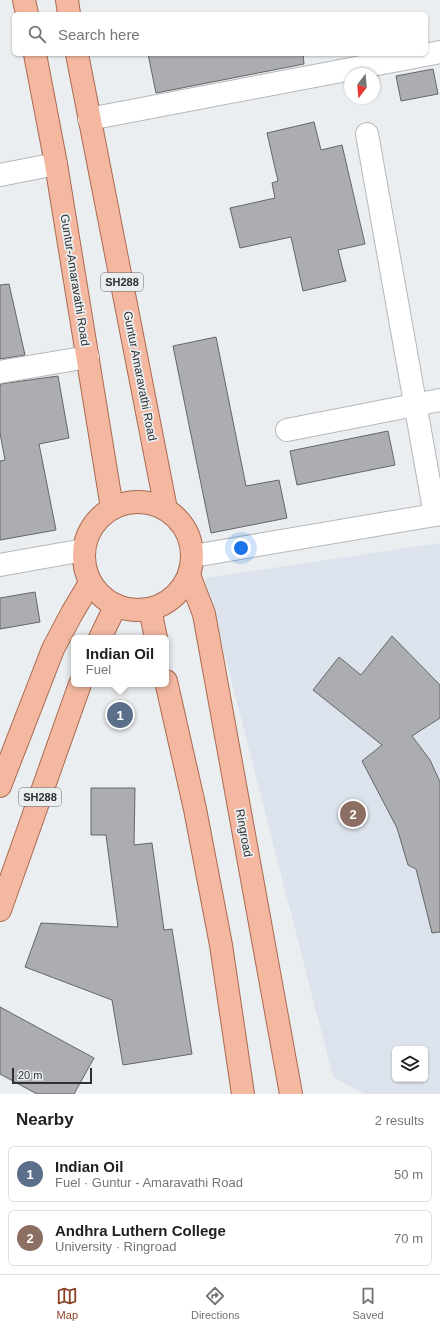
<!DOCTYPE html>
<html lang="en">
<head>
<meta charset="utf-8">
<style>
	:root { --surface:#fff; --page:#f6f6f6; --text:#202124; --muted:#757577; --line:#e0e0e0; --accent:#8c4325 }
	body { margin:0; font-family:Arial,sans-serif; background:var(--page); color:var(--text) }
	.controls { position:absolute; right:12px; bottom:12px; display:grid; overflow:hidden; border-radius:6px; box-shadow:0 1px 3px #0004 }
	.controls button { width:36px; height:36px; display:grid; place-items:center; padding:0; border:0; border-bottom:1px solid var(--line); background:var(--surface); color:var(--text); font:20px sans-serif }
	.compass { position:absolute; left:344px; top:68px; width:36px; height:36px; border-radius:50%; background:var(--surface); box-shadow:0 1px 3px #0004; rotate:196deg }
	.scale { position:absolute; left:12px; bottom:10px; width:80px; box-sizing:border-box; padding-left:4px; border:2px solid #2f3031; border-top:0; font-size:11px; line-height:14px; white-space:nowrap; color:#2f3031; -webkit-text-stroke:3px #ebeef0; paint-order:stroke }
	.you { position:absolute; left:241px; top:548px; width:14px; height:14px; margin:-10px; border:3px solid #fff; border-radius:50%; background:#1a73e8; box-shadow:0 0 0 6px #1a73e833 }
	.badge { display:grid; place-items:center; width:26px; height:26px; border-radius:50%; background:var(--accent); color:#fff; font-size:13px; font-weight:700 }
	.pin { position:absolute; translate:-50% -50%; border:2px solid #fff; box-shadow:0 1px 4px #0006 }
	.popup { position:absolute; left:71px; top:635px; width:98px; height:52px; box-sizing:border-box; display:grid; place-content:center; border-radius:6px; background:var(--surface); filter:drop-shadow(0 1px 3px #0005); font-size:13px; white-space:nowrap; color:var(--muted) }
	.popup b { font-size:15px; color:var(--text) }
	.popup::after { content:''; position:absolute; left:50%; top:100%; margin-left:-8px; border:8px solid transparent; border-top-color:var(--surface) }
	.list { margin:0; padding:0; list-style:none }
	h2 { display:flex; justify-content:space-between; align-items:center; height:52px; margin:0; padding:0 16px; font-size:17px }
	h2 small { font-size:13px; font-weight:400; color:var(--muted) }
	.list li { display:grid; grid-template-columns:26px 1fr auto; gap:12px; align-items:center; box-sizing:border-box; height:56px; margin:0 8px 8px; padding:0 8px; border:1px solid var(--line); border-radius:6px }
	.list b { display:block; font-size:15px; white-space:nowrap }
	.list p { margin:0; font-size:13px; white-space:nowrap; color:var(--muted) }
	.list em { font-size:13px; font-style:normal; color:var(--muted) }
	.icon { flex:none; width:22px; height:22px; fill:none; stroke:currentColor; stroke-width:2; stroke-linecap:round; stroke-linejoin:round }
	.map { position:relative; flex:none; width:440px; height:1094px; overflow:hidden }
	.search { position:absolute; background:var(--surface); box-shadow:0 1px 3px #0004; left:12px; right:12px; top:12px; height:44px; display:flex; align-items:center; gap:10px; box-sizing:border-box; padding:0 14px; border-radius:6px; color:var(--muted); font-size:15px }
	.sheet { height:180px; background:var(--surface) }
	nav { display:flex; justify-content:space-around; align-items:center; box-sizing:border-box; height:56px; border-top:1px solid var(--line); background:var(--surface); font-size:11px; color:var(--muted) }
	nav a { display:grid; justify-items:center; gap:2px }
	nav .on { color:var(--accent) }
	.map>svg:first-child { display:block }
	.built { fill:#dce3ec; fill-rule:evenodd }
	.building { fill:#abadb0; stroke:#646669 }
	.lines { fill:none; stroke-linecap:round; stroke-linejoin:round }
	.minor-casing { stroke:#b5b7ba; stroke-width:24 }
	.major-casing { stroke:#aa6a50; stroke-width:24 }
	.minor { stroke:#fff; stroke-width:22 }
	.major { stroke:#f4b8a0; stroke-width:22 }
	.labels { text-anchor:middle; stroke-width:3.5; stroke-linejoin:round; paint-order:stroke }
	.shield { fill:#ebeef0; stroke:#67696a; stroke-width:1 }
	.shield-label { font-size:11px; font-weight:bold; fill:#2f3031 }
	.street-label { font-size:12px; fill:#2f3031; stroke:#ebeef0 }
</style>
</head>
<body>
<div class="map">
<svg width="440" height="1094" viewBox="0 0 440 1094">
	<rect width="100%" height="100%" fill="#ebeef0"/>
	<path class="built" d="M440 543V1094H365L333 1077 205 578ZM395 1049H425V1079H395Z"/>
	<g class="building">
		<path d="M148 54H303L304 64 156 93Z"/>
		<path d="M433 69 438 94 401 101 396 76Z"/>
		<path d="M314 122 321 150 342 145 365 244 338 250 346 281 303 291 291 237 240 248 230 208 275 198 272 183 278 181 267 133Z"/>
		<path d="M9 284 25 355 0 359V285Z"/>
		<path d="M216 337 246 486 279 480 287 518 211 533 173 346Z"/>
		<path d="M58 376 69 438 39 444 56 530 0 540V461L5 460 0 433V384Z"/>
		<path d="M388 431 395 465 297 485 290 451Z"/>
		<path d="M35 592 40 622 0 629V598Z"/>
		<path d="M392 636 440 685V718L412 736 430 760 440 782V932L432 933 416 869 408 865 397 828 362 761 382 745 313 690 339 657 361 675Z"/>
		<path d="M91 788H135L134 845 152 843 164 930 172 929 192 1054 123 1065 112 1000 25 967 41 923 118 927 106 835H91Z"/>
		<path d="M0 1007 94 1058 74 1094H37L0 1074Z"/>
	</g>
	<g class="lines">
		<g class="minor-casing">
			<g id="minor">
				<path d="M89 119 440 52"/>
				<path d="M367 134 435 515"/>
				<path d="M0 175 56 164"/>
				<path d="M0 372 88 357"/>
				<path d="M287 430 440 400"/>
				<path d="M193 556 440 514"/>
				<path d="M0 565 84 550"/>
			</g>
		</g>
		<g class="major-casing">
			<g id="major">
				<path d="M24 0 27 14"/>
				<path d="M67 0 69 14"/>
				<path d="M35 54 56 164 112 508"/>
				<path d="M77 54 166 509"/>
				<circle cx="138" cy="556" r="54"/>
				<path d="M189 575 204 614 291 1094"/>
				<path d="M150 609 156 638"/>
				<path d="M100 638 116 605"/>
				<path d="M166 681 195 809 221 945 243 1094"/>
				<path d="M0 786 53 649 72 613 90 583"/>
				<path d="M0 910 80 684"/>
			</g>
		</g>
		<use href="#minor" class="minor"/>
		<use href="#major" class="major"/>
	</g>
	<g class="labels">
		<g class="shield">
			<rect x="101" y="273" width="42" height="18" rx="3"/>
			<rect x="19" y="788" width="42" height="18" rx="3"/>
		</g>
		<g class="shield-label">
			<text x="122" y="286">SH288</text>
			<text x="40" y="801">SH288</text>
		</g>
		<g class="street-label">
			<text transform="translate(75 280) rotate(81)" y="4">Guntur-Amaravathi Road</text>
			<text transform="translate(140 376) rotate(79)" y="4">Guntur Amaravathi Road</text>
			<text transform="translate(244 833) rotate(80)" y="4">Ringroad</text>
		</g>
	</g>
</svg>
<div class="controls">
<button><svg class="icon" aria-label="layers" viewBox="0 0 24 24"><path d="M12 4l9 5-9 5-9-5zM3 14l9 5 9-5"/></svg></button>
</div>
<svg class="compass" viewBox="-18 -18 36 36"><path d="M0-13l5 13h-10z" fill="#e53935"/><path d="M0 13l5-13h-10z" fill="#757577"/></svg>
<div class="scale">20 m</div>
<div class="you"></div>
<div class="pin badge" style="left:120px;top:715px;background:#5c6f8a">1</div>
<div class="popup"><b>Indian Oil</b>Fuel</div>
<div class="pin badge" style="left:353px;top:814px;background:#8d6e63">2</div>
<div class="search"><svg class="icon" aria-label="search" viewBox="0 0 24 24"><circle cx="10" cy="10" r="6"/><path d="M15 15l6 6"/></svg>Search here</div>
</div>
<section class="sheet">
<h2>Nearby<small>2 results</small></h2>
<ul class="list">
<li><span class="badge" style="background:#5c6f8a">1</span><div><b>Indian Oil</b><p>Fuel · Guntur - Amaravathi Road</p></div><em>50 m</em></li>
<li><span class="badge" style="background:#8d6e63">2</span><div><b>Andhra Luthern College</b><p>University · Ringroad</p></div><em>70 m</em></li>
</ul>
</section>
<nav>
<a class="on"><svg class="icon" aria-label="map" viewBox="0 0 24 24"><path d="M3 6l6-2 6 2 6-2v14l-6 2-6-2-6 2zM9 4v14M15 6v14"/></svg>Map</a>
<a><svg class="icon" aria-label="directions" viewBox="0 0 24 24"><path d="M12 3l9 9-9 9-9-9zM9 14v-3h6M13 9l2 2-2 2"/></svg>Directions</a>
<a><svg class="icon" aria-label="saved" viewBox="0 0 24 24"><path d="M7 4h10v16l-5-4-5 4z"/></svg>Saved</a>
</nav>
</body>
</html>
